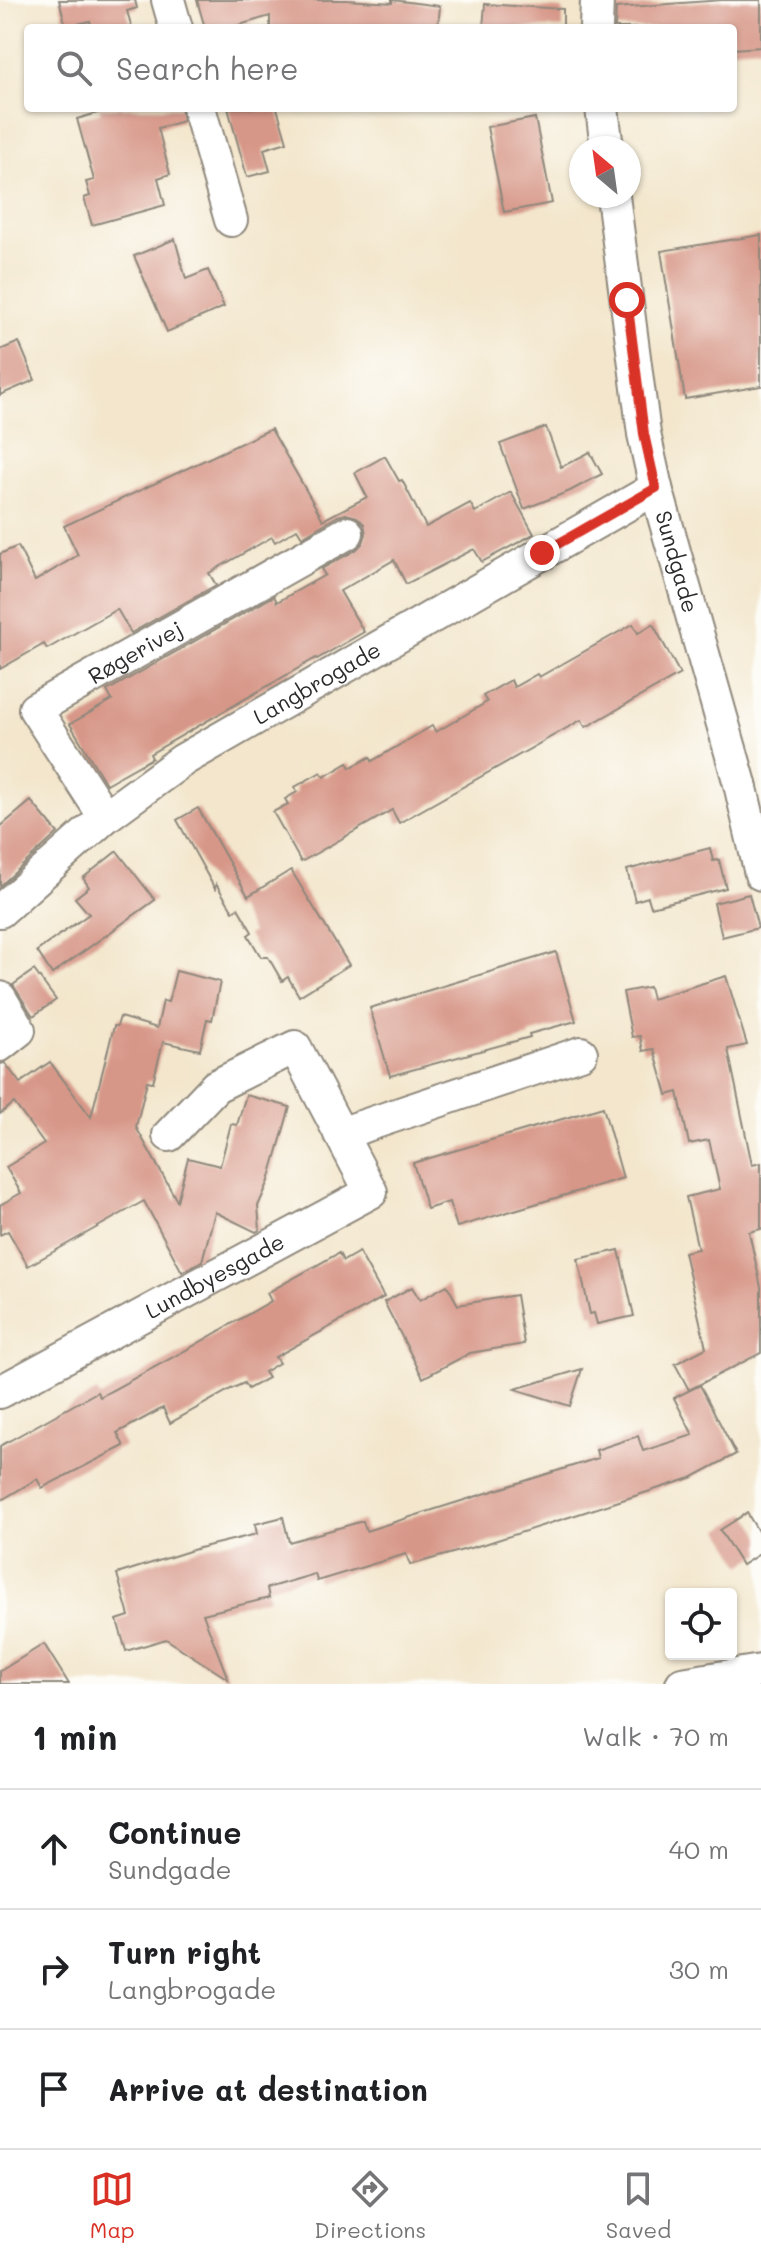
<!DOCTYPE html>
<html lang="en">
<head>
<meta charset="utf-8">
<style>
	:root { --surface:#fff; --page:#f2f2f2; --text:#202124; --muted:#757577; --line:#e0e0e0; --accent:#d93025 }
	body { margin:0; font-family:Mali,sans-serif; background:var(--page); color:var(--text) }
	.controls { position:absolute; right:24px; bottom:24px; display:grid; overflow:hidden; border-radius:8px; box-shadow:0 2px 6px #0004 }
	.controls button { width:72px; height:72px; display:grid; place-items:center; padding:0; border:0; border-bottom:2px solid var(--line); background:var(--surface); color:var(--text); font:40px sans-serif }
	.compass { position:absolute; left:569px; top:136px; width:72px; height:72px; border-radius:50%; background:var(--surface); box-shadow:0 2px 6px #0004; rotate:331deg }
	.stop { position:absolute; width:24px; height:24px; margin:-18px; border:6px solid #d93025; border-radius:50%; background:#fff }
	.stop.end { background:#d93025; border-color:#fff; box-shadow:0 2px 8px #0008 }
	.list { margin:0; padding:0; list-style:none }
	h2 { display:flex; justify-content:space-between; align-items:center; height:104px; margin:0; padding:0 32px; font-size:34px }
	h2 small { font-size:26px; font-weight:400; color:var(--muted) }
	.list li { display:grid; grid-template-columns:52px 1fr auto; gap:24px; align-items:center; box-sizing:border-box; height:120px; padding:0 32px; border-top:2px solid var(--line) }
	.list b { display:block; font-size:30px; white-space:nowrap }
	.list p { margin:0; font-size:26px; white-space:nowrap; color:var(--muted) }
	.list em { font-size:26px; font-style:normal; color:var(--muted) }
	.icon { flex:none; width:44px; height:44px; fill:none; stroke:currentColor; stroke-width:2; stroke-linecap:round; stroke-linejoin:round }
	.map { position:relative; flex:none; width:761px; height:1684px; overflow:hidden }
	.search { position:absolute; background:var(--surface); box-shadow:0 2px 6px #0004; left:24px; right:24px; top:24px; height:88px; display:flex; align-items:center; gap:20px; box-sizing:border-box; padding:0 28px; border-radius:8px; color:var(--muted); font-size:30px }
	.sheet { height:464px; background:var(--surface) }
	nav { display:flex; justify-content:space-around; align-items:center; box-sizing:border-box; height:112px; border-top:2px solid var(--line); background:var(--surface); font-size:22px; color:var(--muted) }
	nav a { display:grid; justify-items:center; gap:4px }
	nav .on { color:var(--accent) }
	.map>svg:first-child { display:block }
	.building { fill:#d79788 }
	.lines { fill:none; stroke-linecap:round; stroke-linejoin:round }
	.minor-casing { stroke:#8f887c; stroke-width:36 }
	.minor { stroke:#fff; stroke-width:32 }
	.route { stroke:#d93025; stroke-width:10 }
	.labels { text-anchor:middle; stroke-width:8; stroke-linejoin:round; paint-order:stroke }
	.street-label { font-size:22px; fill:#2b2b2b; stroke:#fdfcf7 }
</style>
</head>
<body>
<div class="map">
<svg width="761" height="1684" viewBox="0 0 761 1684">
	<rect width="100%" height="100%" fill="#fdfcf7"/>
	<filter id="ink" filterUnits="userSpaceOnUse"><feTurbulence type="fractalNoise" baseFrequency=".0125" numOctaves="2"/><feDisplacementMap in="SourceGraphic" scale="16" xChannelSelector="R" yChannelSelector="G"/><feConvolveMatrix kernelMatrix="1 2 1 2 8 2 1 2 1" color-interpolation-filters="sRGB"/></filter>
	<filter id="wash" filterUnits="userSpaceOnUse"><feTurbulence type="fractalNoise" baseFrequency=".006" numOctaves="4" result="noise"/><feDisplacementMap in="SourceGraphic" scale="32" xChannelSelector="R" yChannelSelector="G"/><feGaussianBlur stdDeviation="1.8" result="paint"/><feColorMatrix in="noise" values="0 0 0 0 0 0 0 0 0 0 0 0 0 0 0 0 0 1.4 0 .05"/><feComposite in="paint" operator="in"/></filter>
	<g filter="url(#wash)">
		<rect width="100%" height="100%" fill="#f3e6cc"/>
		<g id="blocks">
			<g class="building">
				<path d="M59 0H135L137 8 127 11 132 28H92L90 21 66 27Z"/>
				<path d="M197 0H346L392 3V0L440 6 438 28H270V16L229 28H205Z"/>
				<path d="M722 0H761V47L733 49V28H615L616 8Z"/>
				<path d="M485 4 563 9V28H483Z"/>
				<path d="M99 108H181L183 121 158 128 170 174 158 178 165 205 92 225 84 198 90 196 86 182 94 180 77 119 101 112Z"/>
				<path d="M228 108H277L287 142 264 149 270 171 247 177Z"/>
				<path d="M535 118 552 203 504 212 487 127Z"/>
				<path d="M761 235V386L685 399 661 251Z"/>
				<path d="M175 239 186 279 208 270 224 307 167 332 134 256Z"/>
				<path d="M19 342 35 380 0 395V350Z"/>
				<path d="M546 427 561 467 590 452 602 474 570 491 524 509 500 444Z"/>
				<path d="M271 429 323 520 367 497 355 473 385 456 399 481 402 480 426 527 470 503 475 512 511 492 534 534 482 562 474 549 406 584 394 560 340 591 364 632 317 659 316 658 150 754 152 758 106 784 70 724 112 700 107 691 274 596 277 602 325 575 321 569 356 550 363 543 366 534 364 524 357 517 346 514 338 516 302 537 297 529 275 542 272 537 209 573 216 585 131 633 117 609 47 649 44 644 0 669V554L18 546 35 581 78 555 64 526Z"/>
				<path d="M633 624 638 633 653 624 680 674 586 727 581 720 399 823 392 810 301 862 273 812 288 804 285 799 297 792 295 787 321 772 324 777 348 763 350 768 370 757 372 761 432 726 436 732 487 702 483 696 511 680 514 687 537 674 539 677Z"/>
				<path d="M31 801 58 833 0 886V827Z"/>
				<path d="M198 808 248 896 291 870 349 965 299 996 288 977 282 981 268 957H261L248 935 252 932 238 908 233 911 216 884 215 889 177 820Z"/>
				<path d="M710 848 713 861 719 860 726 888 651 907 648 897 635 901 627 870Z"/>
				<path d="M117 851 155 900 52 974 37 951 89 914 75 898 89 887 83 878Z"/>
				<path d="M749 894 758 928 722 937 714 903Z"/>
				<path d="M556 952 576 1021 529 1034 530 1037 390 1076 370 1008Z"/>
				<path d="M34 970 56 1000 33 1016 13 985Z"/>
				<path d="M176 971 220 982 212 1020 207 1019 200 1050 163 1042 153 1082 147 1081 136 1127 177 1201 188 1158 220 1166 231 1124 237 1125 246 1095 290 1107 269 1181 258 1206 260 1230 256 1232 215 1212 202 1261 182 1272 144 1201 28 1266 8 1231 0 1235V1205L21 1193 6 1167 44 1144 14 1103 0 1114V1064L5 1063 20 1083 50 1062 91 1117 114 1026H117L120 1017 157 1028 163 1001 168 1002Z"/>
				<path d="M726 976 747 1045 728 1049 752 1165 761 1163V1229L749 1232 761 1287V1353L689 1390 675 1364 706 1348 684 1252 698 1249 686 1197 720 1189 709 1140 689 1144 678 1092 667 1095 654 1049 643 1051 640 1036 632 1037 623 992 649 987 652 999Z"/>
				<path d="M603 1107 623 1178 457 1227 449 1202 427 1209 413 1163Z"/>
				<path d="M619 1250 634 1316 597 1324 594 1313 590 1314 578 1259Z"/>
				<path d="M359 1252 384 1297 275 1357 279 1363 264 1372 268 1378 248 1389 244 1383 231 1389 170 1423 163 1408 117 1433 124 1446 42 1488 37 1479 0 1501V1446L97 1392 100 1397 190 1348 271 1301 267 1293 339 1253 343 1261Z"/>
				<path d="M447 1285 458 1305 516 1295 524 1344 470 1353 423 1378 384 1302 412 1287 420 1300Z"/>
				<path d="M582 1369 570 1406 515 1389Z"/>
				<path d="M700 1385 736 1454 691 1478 488 1543 410 1565 406 1554 317 1581 315 1574 267 1588 269 1598 203 1614 228 1679 166 1639 126 1651 117 1620 129 1616 117 1574 199 1548 257 1534 255 1524 283 1517 289 1542 363 1521 366 1531 598 1458 596 1450 638 1436 643 1451 693 1435 674 1398Z"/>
				<path d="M747 1513 761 1536V1553L742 1565 720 1530Z"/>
				<path d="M44 1644 69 1684H0V1671Z"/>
			</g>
		</g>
	</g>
	<g filter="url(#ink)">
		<use href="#blocks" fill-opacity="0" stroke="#8f887c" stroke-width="2"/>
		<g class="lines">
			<g class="minor-casing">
				<g id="minor">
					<path d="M168 0 176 28"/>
					<path d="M596 28 597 0"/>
					<path d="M199 108 231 220"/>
					<path d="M602 108 607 148"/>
					<path id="s1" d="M613 196 644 434 656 488 740 784 761 874"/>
					<path id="s2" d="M105 817 35 709 347 533"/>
					<path id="s3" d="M0 911 105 817 183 760 656 488"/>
					<path d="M0 998 19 1030 0 1045"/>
					<path d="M340 1134 581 1053"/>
					<path id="s4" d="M0 1392 371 1192 295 1047 216 1086 169 1135"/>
					<path d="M682 1684 761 1671"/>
				</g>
			</g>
			<use href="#minor" class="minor"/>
		</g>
	</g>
	<g class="lines" filter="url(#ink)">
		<path class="route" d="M542 553 656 488 644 434 627 300"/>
	</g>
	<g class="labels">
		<g class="street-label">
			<text dy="8" stroke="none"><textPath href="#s1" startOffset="372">Sundgade</textPath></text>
			<text dy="8" stroke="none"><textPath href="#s2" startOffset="244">Røgerivej</textPath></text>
			<text dy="8" stroke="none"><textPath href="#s3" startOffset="392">Langbrogade</textPath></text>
			<text dy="8" stroke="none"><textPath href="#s4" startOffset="244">Lundbyesgade</textPath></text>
		</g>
	</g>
</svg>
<div class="controls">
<button><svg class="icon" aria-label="locate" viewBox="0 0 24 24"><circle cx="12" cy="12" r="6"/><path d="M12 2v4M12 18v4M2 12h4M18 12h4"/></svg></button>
</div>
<svg class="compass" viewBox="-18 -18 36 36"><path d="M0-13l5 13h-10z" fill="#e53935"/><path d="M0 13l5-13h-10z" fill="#757577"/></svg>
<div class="stop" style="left:627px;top:300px"></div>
<div class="stop end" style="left:542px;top:553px"></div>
<div class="search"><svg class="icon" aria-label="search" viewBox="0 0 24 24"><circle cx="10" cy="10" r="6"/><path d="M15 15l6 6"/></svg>Search here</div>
</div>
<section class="sheet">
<h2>1 min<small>Walk · 70 m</small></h2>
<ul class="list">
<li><svg class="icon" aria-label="ahead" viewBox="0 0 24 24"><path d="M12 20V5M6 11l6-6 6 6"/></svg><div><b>Continue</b><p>Sundgade</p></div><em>40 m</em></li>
<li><svg class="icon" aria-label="right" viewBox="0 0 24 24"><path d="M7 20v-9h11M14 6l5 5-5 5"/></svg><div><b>Turn right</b><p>Langbrogade</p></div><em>30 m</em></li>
<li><svg class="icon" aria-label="arrive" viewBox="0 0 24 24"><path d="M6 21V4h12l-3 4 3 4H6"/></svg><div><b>Arrive at destination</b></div></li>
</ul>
</section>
<nav>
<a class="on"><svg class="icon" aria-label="map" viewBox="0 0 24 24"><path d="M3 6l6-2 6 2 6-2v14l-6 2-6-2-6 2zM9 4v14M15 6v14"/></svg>Map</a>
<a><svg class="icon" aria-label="directions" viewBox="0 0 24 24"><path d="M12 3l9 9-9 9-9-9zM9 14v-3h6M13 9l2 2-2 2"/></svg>Directions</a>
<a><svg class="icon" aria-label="saved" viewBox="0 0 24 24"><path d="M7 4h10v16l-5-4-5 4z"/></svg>Saved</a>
</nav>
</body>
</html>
